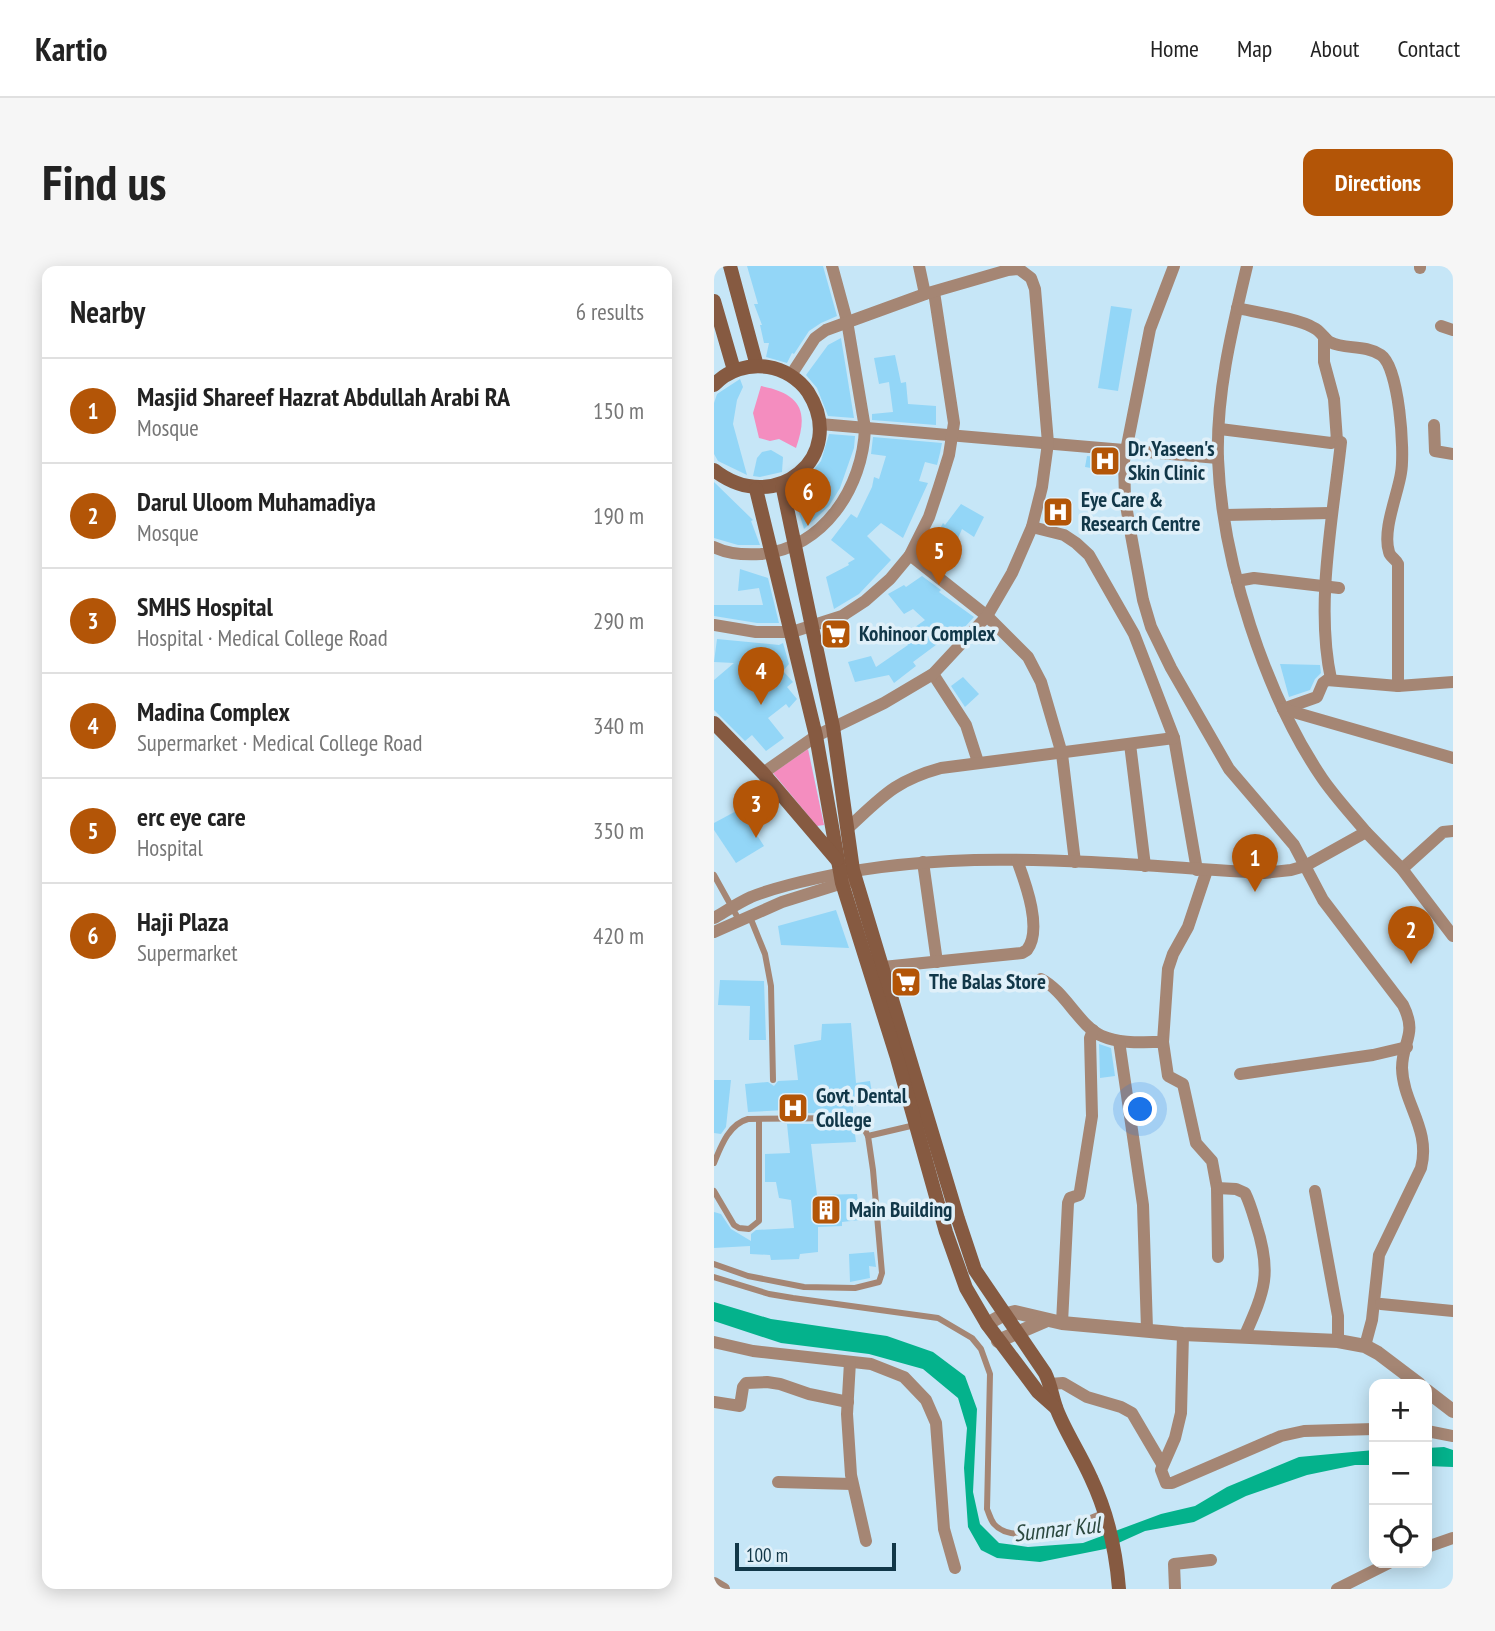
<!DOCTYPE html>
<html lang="en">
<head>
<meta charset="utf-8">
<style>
	:root { --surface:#fff; --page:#f6f6f6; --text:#222; --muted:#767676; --line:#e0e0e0; --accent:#b35507 }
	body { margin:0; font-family:"PT Sans Narrow",sans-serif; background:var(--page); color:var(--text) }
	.controls { position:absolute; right:21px; bottom:21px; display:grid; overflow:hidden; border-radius:14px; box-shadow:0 4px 18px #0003 }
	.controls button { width:63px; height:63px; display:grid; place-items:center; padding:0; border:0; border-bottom:2px solid var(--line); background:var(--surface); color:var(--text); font:35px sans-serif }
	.scale { position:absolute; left:21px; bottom:18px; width:161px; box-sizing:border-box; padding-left:7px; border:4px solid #113748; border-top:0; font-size:19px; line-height:24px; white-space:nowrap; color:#113748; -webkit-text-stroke:5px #e0f0f9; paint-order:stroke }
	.you { position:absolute; left:427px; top:844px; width:24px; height:24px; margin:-18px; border:5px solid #fff; border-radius:50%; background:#1a73e8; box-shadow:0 0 0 10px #1a73e833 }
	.badge { display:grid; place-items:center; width:46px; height:46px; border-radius:50%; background:var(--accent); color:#fff; font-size:23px; font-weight:700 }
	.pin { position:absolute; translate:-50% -58px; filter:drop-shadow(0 2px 4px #0008) }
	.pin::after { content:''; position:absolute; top:37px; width:24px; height:21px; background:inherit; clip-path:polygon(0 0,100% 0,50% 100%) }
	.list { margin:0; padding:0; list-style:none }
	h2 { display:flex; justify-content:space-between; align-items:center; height:91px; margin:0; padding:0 28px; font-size:30px }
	h2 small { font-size:23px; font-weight:400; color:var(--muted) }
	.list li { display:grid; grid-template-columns:46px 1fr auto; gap:21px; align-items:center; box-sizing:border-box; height:105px; padding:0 28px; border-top:2px solid var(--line) }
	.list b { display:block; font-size:26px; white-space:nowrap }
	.list p { margin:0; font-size:23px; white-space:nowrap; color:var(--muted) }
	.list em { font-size:23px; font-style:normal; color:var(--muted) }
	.icon { flex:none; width:38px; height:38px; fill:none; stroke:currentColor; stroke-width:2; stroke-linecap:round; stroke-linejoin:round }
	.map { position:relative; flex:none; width:739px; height:1323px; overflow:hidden; border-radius:14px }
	header { display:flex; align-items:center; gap:42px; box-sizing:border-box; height:98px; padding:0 35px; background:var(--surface); border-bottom:2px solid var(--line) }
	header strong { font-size:33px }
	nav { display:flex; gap:38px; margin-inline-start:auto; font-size:24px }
	.intro { display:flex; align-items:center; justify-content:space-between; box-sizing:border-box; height:168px; padding:0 42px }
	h1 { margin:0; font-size:49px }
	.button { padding:18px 32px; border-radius:14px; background:var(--accent); color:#fff; font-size:24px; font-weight:700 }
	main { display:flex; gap:42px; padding:0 42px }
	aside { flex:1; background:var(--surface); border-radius:14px; box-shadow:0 4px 18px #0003 }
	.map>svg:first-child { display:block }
	.green { fill:#f48dbf }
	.water { fill:#04b28c }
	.building { fill:#93d6f7 }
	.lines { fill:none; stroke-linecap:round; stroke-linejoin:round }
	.service { stroke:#a58674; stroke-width:6 }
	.minor { stroke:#a58674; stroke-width:12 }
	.tertiary { stroke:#a58674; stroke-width:14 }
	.secondary { stroke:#865a41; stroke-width:14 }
	.labels { text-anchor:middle; stroke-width:7; stroke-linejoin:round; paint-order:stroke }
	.poi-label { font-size:21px; font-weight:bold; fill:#113748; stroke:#e0f0f9; text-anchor:start }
	.water-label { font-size:23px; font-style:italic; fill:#2b483e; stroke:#e0f0f9 }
</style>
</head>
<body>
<header>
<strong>Kartio</strong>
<nav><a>Home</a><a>Map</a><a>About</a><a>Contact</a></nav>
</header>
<div class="intro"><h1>Find us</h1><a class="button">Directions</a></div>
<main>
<aside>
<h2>Nearby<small>6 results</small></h2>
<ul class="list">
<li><span class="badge">1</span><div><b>Masjid Shareef Hazrat Abdullah Arabi RA</b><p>Mosque</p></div><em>150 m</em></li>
<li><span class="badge">2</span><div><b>Darul Uloom Muhamadiya</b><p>Mosque</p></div><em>190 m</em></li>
<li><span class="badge">3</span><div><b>SMHS Hospital</b><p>Hospital · Medical College Road</p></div><em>290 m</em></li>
<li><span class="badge">4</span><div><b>Madina Complex</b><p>Supermarket · Medical College Road</p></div><em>340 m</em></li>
<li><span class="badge">5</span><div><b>erc eye care</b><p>Hospital</p></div><em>350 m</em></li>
<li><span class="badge">6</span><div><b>Haji Plaza</b><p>Supermarket</p></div><em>420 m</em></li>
</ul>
</aside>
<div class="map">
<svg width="739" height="1323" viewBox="0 0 739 1323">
	<rect width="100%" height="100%" fill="#c6e6f7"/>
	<g class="green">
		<path d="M47 120C87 128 95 145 82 182L65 173 56 175 45 172 39 147Z"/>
		<path d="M94 483 110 559 103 560 59 507Z"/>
	</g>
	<g class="water">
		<path d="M0 1036 57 1053 173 1070 219 1086 251 1110 263 1143 259 1226 266 1258 285 1277 314 1281 369 1277 447 1248 481 1240 513 1221 585 1191 660 1184V1199H641L593 1209 532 1230 480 1256 431 1265 391 1283 326 1296 283 1292 267 1284 254 1261 250 1202 253 1162 244 1132 209 1103 155 1088 67 1077 0 1055Z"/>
		<path d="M730 1181 739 1184V1201L713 1200V1182Z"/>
	</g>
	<g class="building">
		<path d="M33 0H109L123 50 107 57 95 65 80 88 78 87 73 97 52 91 55 77H50L46 59H48L40 38H44Z"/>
		<path d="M397 40 418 43 404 125 384 122Z"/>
		<path d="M127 72 140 152 114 150 103 122 92 109 114 79Z"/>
		<path d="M181 89 187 117 192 116 194 138 222 140V159L158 154V148L179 146 175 116 165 118 160 92Z"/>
		<path d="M26 113 29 121 23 134 19 158 33 209 4 195 0 188V137L3 128Z"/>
		<path d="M115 168 141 170 140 182 126 222 115 240 90 263 82 237 90 215 107 195Z"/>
		<path d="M159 171 228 177 226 187 223 199 211 196 205 215 214 217 189 272 167 257 153 270 177 294 145 328 120 343 112 311 135 299 134 297 141 293 117 274 137 248 143 252 158 221 160 211 165 213 172 190 157 188Z"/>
		<path d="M57 184 69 191 68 206 46 211 39 210 43 192 48 186Z"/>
		<path d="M373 190 397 192 394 205 371 201Z"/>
		<path d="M0 216 39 254 37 255 46 279H24L0 272Z"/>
		<path d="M334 231 359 236 354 261 329 255Z"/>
		<path d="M247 238 270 251 260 271 248 263 236 291 217 280 229 257 231 259Z"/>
		<path d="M26 303 54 312 65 357H43L0 350V339H49L45 322 24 325Z"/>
		<path d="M208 310 227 324 225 326 260 351 235 378 230 373 199 396 202 400 180 417 175 409 141 416 134 396 157 390 162 401 194 379 187 371 211 354 199 343 190 348 174 328 190 319 192 321Z"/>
		<path d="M3 373 65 379 69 377 75 398 69 405 79 416 73 421 83 433 75 442 72 438 54 452 70 472 52 485 38 469 31 475 0 444V414L20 397 0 396Z"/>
		<path d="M566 398 606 399 607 407 601 413 596 424 575 431Z"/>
		<path d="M249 411 265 428 251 441 237 420Z"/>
		<path d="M26 543 50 580 22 597 0 564V557Z"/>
		<path d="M122 644 135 682 67 679 64 660Z"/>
		<path d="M6 714 50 715 52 774H35L36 740 4 739Z"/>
		<path d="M137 757 142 817 156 815 160 839 139 840V847H72V844L34 846 31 818 54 816 60 820 64 815 84 814 80 779 107 774 108 758Z"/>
		<path d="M385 778 397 782 401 810 386 812Z"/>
		<path d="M0 814H17L12 861 7 868 0 867Z"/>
		<path d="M73 858H137L140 860 142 876 97 878 103 929 143 928 146 954 128 956V960L104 961V986L86 988 85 993 57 994 56 989 36 988V980L0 982V946L7 948 17 963 37 975V968L42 964 80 962 77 934 65 932 62 916H51V888L76 887Z"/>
		<path d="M160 986 162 1001 155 1000 156 1012 136 1016 135 988Z"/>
	</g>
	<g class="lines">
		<g class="service">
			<path d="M0 609 25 654"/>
			<path d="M36 651 51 688 57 720 59 814"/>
			<path d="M0 897C7 880 15 858 34 853L138 852 147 857 154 870 201 859"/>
			<path d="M0 925 20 959 25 962 35 963 45 955V853"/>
			<path d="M0 998 34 1010 90 1021 141 1022 165 1016 168 1007 159 904 154 870"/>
			<path d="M0 1011 55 1028 79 1032 224 1052 258 1072 267 1083 276 1108 273 1243C275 1247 276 1253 280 1258 300 1282 365 1257 389 1247"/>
		</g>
		<g class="minor">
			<path d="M205 0 211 28"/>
			<path d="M460 0 436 63 410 195 411 233 417 269 429 334 437 361 457 402 515 503 580 579 609 634 689 739C704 769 688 775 688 802 689 838 717 863 707 902L665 989 658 1054 651 1080"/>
			<path d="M533 0C518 63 502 128 504 193 508 295 551 428 608 512 621 531 637 548 652 566"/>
			<path d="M706 2V0"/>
			<path d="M523 42C541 46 586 53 600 62 607 65 610 73 616 76 631 84 650 78 667 89 685 101 691 185 687 207 684 228 668 264 675 286 676 291 682 293 684 298V420"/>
			<path d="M727 60 739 64"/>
			<path d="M106 158 504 192"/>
			<path d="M720 159 721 185 739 188"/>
			<path d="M506 163 617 177 623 175 620 133 610 96V71"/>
			<path d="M511 249 616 247"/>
			<path d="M318 261 350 269 362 277 375 289 420 368 460 472 483 604"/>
			<path d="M0 281C14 288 31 289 47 288 110 282 149 221 151 162L133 55 118 0"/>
			<path d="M196 289 273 350 314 391 327 416 348 488 361 596"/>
			<path d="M523 315 540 312 625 322"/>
			<path d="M0 359 42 366H78L128 350 151 335 176 313 196 289 215 251 225 221 235 189 240 157 220 26"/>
			<path d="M219 408 252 459 264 496"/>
			<path d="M617 413C601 339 619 251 627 176"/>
			<path d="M569 443 603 431 609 417 613 414 684 420 739 416"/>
			<path d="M569 443 739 492"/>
			<path d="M416 478 431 600"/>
			<path d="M49 507 102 470 170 437 219 408 273 350 298 307 318 261 328 221 334 177 321 23 317 12 305 3 294 4 211 28 112 64 101 72 77 109"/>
			<path d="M133 563C168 531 180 515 227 502L460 472"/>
			<path d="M209 596 223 696"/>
			<path d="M688 603 729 566 739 565"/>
			<path d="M493 604 474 661 459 688 454 703 449 776 454 810 469 818 482 877 498 895 503 922 504 991"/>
			<path d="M0 652C12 645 24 637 37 631 59 622 81 617 104 612 250 579 402 599 550 607L577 604 591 600 652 566 688 603 739 670"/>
			<path d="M0 666 68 636 135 615"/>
			<path d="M169 701 308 687 313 684C329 663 311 616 303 594"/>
			<path d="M327 713C351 725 366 761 388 770 406 778 429 776 449 776"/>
			<path d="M405 775 429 939 433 1063"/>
			<path d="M526 808 659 789 693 781"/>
			<path d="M503 922 522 923 531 927C536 937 539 948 542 958 558 1007 551 1024 531 1069"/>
			<path d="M601 925 624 1050V1075"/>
			<path d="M667 1038 739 1045"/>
			<path d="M348 1057 354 937 356 932 365 929 366 925 378 850 376 772 379 764"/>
			<path d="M469 1068 467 1147 461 1172 447 1204 452 1217H458L567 1170 590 1165 660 1163"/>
			<path d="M0 1076 39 1085 157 1098 190 1111 212 1134 222 1157 230 1263 241 1302"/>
			<path d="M136 1096 133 1148 137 1209 152 1275"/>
			<path d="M336 1118 349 1117 373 1131 407 1141 418 1147 448 1198"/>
			<path d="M0 1136 26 1140 29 1121 32 1117 53 1116 66 1118 95 1128 134 1136"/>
			<path d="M713 1165 739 1170"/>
			<path d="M64 1216 138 1218"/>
			<path d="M713 1281 739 1272"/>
			<path d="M0 1317 10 1323"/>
			<path d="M461 1323 460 1298 497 1294"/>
			<path d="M623 1323 675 1297"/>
		</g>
		<g class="tertiary">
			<path d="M273 1058 289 1049 301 1046 348 1057 469 1068 624 1075 651 1080 664 1087 705 1118"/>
			<path d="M284 1075 333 1054"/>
			<path d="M713 1125 739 1145"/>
		</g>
		<g class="secondary">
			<path d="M16 0 43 100"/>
			<path d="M0 35 20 104"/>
			<path d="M0 119C14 104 34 98 54 101 69 103 85 113 94 126 135 190 61 252 0 204"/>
			<path d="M68 218 119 461 139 604 244 953 261 1004 331 1107C337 1119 338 1131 343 1144 352 1167 367 1189 377 1212 394 1248 402 1284 405 1323"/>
			<path d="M42 223 102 470 128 617 183 792 232 966 252 1022 273 1058 324 1126 342 1142"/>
			<path d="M0 457 49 507 123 594"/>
		</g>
	</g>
	<defs>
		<g id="hospital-square" transform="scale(1.575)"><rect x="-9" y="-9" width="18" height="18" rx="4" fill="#b35507" stroke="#e0f0f9"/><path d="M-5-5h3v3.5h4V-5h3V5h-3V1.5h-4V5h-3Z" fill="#fff"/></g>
		<g id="supermarket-square" transform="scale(1.575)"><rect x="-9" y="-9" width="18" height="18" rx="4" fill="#b35507" stroke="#e0f0f9"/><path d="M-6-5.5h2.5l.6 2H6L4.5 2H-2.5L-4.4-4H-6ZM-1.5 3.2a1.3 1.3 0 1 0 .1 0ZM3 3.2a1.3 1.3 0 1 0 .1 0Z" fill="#fff"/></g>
		<g id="building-square" transform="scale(1.575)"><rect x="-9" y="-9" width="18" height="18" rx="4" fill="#b35507" stroke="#e0f0f9"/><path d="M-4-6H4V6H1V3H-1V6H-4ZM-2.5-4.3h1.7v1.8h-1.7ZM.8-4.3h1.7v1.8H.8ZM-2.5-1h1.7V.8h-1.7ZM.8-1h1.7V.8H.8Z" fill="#fff"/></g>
	</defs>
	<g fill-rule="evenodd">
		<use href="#hospital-square" x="391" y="195"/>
		<use href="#hospital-square" x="344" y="246"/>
		<use href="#supermarket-square" x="122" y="368"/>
		<use href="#supermarket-square" x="192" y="716"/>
		<use href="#hospital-square" x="79" y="842"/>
		<use href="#building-square" x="112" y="944"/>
	</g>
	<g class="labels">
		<g class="poi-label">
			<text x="414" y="190">Dr. Yaseen's<tspan x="414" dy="24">Skin Clinic</tspan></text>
			<text x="367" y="241">Eye Care &amp;<tspan x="367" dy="24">Research Centre</tspan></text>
			<text x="145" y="375">Kohinoor Complex</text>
			<text x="215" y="723">The Balas Store</text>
			<text x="102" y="837">Govt. Dental<tspan x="102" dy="24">College</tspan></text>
			<text x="135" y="951">Main Building</text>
		</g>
		<g class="water-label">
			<text transform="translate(343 1263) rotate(-6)" y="8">Sunnar Kul</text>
		</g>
	</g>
</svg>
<div class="controls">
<button>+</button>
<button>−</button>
<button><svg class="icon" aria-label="locate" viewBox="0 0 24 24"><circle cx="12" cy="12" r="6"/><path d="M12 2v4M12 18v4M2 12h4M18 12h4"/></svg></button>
</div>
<div class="scale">100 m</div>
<div class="you"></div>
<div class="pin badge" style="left:541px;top:626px">1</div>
<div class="pin badge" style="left:697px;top:698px">2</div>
<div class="pin badge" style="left:42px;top:572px">3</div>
<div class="pin badge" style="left:47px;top:439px">4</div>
<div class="pin badge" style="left:225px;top:319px">5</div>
<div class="pin badge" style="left:94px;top:260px">6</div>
</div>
</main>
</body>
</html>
